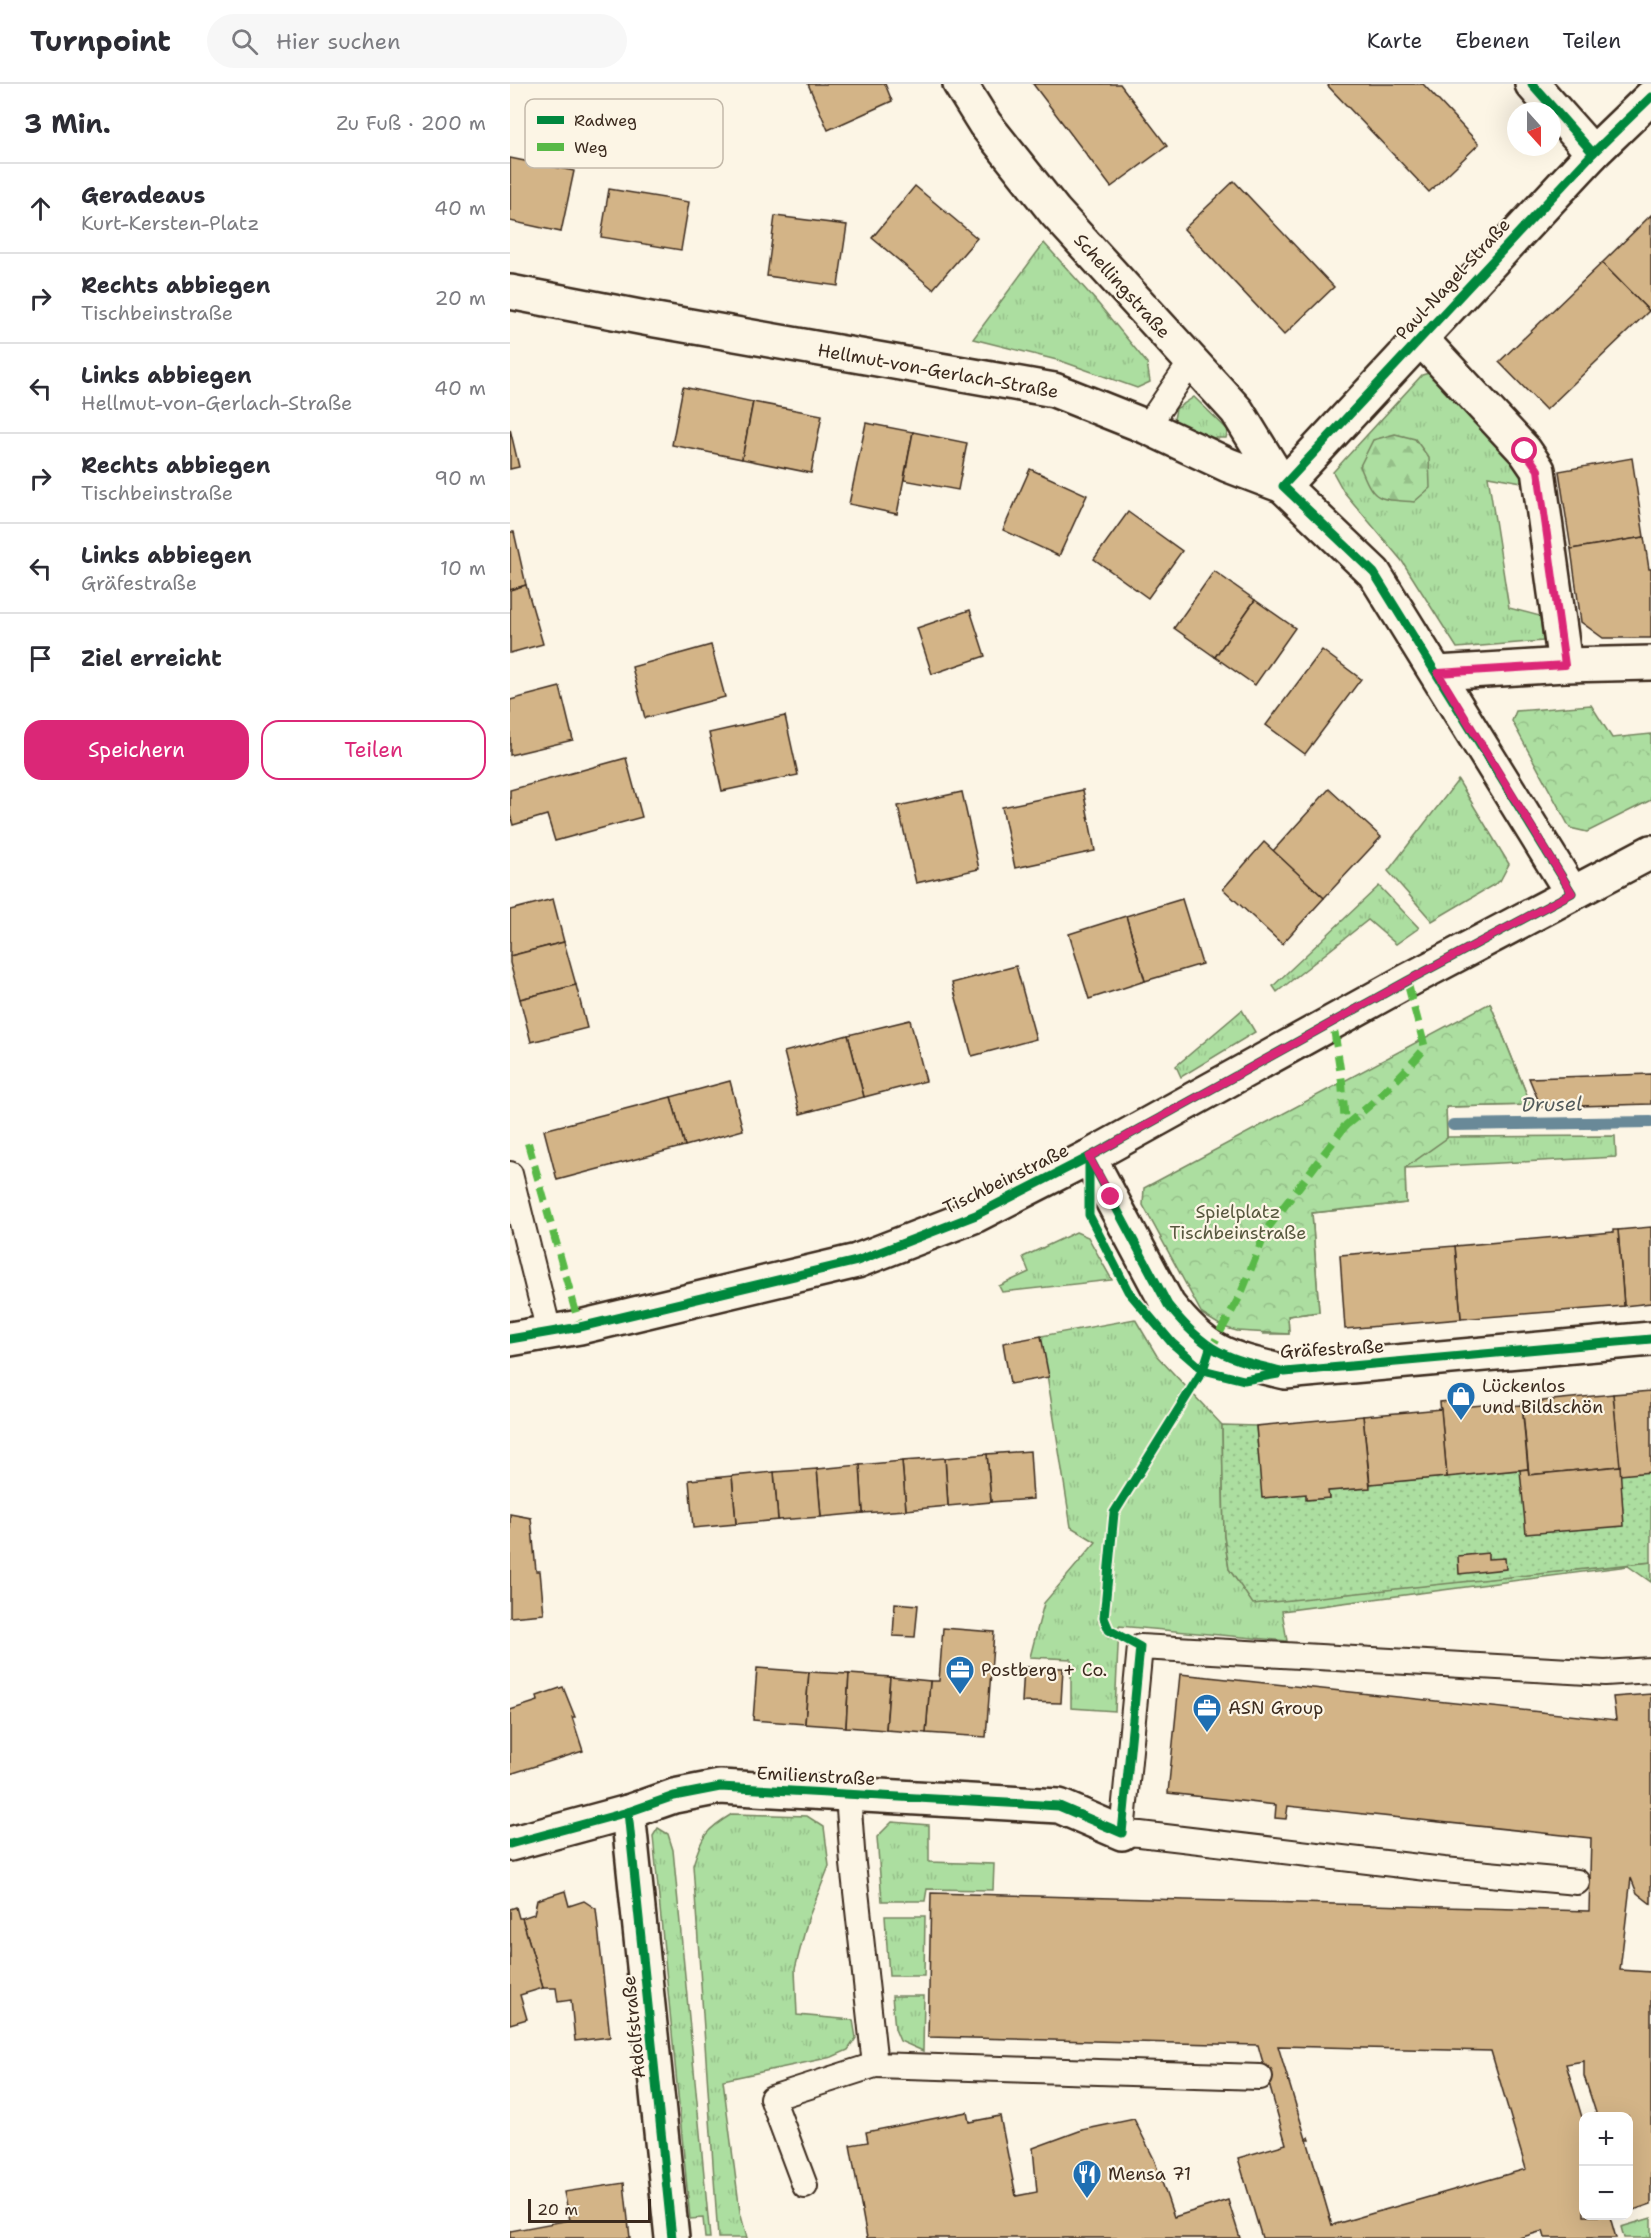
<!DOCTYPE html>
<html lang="de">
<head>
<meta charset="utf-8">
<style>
	:root { --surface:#fff; --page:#f7f7f7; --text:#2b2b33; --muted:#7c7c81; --line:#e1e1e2; --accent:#db2777 }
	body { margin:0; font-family:"Shantell Sans",sans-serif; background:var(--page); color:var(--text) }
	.controls { position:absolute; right:18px; bottom:18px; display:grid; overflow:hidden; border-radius:12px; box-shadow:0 6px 24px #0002 }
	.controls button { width:54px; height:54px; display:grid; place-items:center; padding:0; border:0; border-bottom:2px solid var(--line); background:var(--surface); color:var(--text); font:30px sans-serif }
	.compass { position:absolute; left:997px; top:18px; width:54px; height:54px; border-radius:50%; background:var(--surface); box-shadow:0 6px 24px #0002; rotate:159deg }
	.scale { position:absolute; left:18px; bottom:15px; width:123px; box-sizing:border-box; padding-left:6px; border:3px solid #3b2a1e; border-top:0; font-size:16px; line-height:21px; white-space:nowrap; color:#3b2a1e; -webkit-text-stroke:4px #fcf5e5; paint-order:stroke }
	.stop { position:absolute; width:18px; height:18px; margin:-14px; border:4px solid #db2777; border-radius:50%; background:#fff }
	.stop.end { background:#db2777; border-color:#fff; box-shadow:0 2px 6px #0008 }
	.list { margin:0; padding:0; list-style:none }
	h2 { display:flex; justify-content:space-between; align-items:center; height:78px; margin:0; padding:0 24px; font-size:26px }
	h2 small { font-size:20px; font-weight:400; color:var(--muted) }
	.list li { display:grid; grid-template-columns:39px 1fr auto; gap:18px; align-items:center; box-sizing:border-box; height:90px; padding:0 24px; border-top:2px solid var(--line) }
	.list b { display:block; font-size:22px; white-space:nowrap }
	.list p { margin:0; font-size:20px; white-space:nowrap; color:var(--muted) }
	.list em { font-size:20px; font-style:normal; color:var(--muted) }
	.actions { display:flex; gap:12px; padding:18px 24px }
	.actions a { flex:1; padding:14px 0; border:2px solid var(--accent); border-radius:18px; text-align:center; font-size:21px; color:var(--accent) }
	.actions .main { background:var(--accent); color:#fff }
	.icon { flex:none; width:33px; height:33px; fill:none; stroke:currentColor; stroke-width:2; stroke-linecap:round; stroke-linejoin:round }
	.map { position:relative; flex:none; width:1141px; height:2154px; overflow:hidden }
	header { display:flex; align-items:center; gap:36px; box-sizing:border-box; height:84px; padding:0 30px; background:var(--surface); border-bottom:2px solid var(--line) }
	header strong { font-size:28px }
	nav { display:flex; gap:33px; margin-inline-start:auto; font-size:21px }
	.search { width:420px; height:54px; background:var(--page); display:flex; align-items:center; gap:15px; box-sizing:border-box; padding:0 21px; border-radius:33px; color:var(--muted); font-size:22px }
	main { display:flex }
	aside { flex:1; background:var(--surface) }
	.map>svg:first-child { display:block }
	.grass { fill:url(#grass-tufts); stroke:#74845f; stroke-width:1.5 }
	.forest { fill:url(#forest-firs); stroke:#74845f; stroke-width:1.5 }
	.park { fill:url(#park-crowns); stroke:#74845f; stroke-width:1.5 }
	.garden { fill:url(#garden-dots); stroke:#74845f; stroke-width:1.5 }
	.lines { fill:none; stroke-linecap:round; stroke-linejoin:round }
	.stream { stroke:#698998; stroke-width:12 }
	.building { fill:#d3b487; stroke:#3b2a1e; stroke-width:1.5; fill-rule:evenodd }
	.service-casing { stroke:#3b2a1e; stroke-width:28 }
	.minor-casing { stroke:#3b2a1e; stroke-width:38 }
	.secondary-casing { stroke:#3b2a1e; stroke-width:38 }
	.service { stroke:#fcf5e5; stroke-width:24 }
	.minor { stroke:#fcf5e5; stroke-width:33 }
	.secondary { stroke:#fcf5e5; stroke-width:33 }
	.quiet { stroke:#58b947; stroke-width:8; stroke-dasharray:15 8; stroke-linecap:butt }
	.cycleway-casing { stroke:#fcf5e5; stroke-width:13 }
	.cycleway { stroke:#00873e; stroke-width:9 }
	.route { stroke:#db2777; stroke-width:8 }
	.labels { text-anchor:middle; stroke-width:4.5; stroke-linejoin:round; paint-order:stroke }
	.street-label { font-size:18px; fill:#3b2a1e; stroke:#fcf5e5 }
	.park-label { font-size:18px; fill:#57573e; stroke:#fcf5e5 }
	.poi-label { font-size:18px; fill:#3b2a1e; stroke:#fcf5e5; text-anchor:start }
	.water-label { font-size:20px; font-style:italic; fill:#525a5b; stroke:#fcf5e5 }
	.key { fill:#fcf5e5; stroke:#c2b8a9; stroke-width:1.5 }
	.key-label { font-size:16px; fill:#3b2a1e }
</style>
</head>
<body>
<header>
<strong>Turnpoint</strong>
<div class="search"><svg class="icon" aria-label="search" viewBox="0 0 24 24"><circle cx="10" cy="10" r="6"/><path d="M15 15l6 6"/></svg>Hier suchen</div>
<nav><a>Karte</a><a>Ebenen</a><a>Teilen</a></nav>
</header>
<main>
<aside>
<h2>3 Min.<small>Zu Fuß · 200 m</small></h2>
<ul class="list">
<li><svg class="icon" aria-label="ahead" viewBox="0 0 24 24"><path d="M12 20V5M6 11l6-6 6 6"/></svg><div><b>Geradeaus</b><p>Kurt-Kersten-Platz</p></div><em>40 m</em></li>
<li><svg class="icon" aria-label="right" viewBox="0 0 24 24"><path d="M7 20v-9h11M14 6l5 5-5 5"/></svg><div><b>Rechts abbiegen</b><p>Tischbeinstraße</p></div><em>20 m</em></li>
<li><svg class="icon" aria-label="left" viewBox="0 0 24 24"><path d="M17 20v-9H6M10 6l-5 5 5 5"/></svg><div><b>Links abbiegen</b><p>Hellmut-von-Gerlach-Straße</p></div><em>40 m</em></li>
<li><svg class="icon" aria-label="right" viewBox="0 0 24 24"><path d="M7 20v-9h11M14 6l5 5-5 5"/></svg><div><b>Rechts abbiegen</b><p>Tischbeinstraße</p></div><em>90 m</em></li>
<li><svg class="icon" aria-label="left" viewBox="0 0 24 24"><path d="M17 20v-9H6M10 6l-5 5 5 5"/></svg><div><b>Links abbiegen</b><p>Gräfestraße</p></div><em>10 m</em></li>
<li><svg class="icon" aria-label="arrive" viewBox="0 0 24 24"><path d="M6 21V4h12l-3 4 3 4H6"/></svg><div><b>Ziel erreicht</b></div></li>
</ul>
<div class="actions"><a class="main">Speichern</a><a>Teilen</a></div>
</aside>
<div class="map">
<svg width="1141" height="2154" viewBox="0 0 1141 2154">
	<defs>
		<pattern id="grass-tufts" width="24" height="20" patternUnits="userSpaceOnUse" patternTransform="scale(1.5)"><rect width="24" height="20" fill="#acdea0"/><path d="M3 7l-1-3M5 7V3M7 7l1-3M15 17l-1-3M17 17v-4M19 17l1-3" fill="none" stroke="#95bf89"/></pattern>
		<pattern id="forest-firs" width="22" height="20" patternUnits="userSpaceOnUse" patternTransform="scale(1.5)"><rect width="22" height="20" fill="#acdea0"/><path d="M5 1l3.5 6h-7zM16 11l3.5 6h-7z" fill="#95bf89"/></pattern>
		<pattern id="park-crowns" width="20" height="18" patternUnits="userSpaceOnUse" patternTransform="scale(1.5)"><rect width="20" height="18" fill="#acdea0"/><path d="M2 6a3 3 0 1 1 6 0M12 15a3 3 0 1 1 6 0" fill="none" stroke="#95bf89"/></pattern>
		<pattern id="garden-dots" width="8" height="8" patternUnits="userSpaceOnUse" patternTransform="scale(1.5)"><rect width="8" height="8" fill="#acdea0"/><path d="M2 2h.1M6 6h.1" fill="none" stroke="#95bf89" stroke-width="1.8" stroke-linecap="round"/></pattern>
	</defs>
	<rect width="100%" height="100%" fill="#fcf5e5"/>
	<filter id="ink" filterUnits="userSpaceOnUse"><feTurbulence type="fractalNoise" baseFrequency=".0167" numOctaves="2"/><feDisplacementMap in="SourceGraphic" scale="12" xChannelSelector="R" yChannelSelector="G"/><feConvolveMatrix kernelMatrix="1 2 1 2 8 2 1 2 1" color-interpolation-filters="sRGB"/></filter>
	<g filter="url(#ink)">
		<g class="grass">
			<path d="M534 159 586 217 637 279 640 298 627 304 551 277 463 255Z"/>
			<path d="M919 289 1011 386 1012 398 978 392 999 524 1030 532 1033 557 947 564 892 477 834 408 823 388 912 291Z"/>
			<path d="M684 313 718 346 716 354H693L663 340 666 325Z"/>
			<path d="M948 696 999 780 990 797 922 837 878 787Z"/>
			<path d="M869 802 909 844 886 860 858 836 767 908 763 902Z"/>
			<path d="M980 919 1021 1021 936 1023 937 1053 1105 1052 1106 1073 895 1084 896 1119 802 1129 809 1228 778 1232 779 1250H753L754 1171Z"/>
			<path d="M732 926 745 948 671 993 666 982Z"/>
			<path d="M566 1148 578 1153 602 1196 492 1208 489 1202 519 1188 513 1173Z"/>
			<path d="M625 1235 647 1272 712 1341 714 1452 719 1485 743 1519 1141 1478V1498L1118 1482 772 1527 777 1557 609 1542 605 1627 561 1624V1575L520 1573 534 1519 586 1458 561 1443 531 1252Z"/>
			<path d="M222 1730 297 1732 314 1743 319 1782 298 1835 285 1885 287 1931 343 1936 346 1954 338 1966 322 1973 213 1996 230 2128 237 2154H208L183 1781C192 1752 195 1746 222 1730Z"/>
			<path d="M382 1738 419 1741V1778L484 1780 483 1806 417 1805 415 1817H372L367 1753Z"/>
			<path d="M148 1744 158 1750 163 1766 200 2154H195L193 2134 180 2135 143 1752Z"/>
			<path d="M375 1832H415L414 1892H379Z"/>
			<path d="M382 1912H414L413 1967 390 1957 385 1945Z"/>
			<path d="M1141 2134V2154H1114L1111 2143Z"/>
		</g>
		<path class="forest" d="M885 350 905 355 919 374 920 404 904 418C867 415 864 418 850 382L863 356Z"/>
		<g class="park">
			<path d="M1081 621 1102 654 1141 650V716L1077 748 1060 744 1002 637 1006 627Z"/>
			<path d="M980 919 1021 1021 936 1023 937 1054 895 1084 896 1119 802 1129 809 1228 778 1232 779 1250 727 1247 713 1243 692 1230 633 1121 634 1104Z"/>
		</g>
		<path class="garden" d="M712 1341 746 1342 753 1414 796 1410 797 1416 819 1414 818 1407 859 1404 860 1400 1018 1385 1019 1391 1141 1388V1478L743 1520 719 1485 714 1452Z"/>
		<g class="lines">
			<path class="stream" d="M943 1041 1141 1038"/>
		</g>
		<g class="building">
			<path d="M298 0H375L382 17 318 46Z"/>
			<path d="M523 0H610L657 62 601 103Z"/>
			<path d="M820 0H913L969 60 919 108 818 2Z"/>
			<path d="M0 74 64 87 51 148 0 137Z"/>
			<path d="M724 97 824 203 774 251 674 145Z"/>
			<path d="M405 102 467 154 423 205 362 154Z"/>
			<path d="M99 105 179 118 171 166 91 153Z"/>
			<path d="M1141 131V225L1139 227 1092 179Z"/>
			<path d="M265 132 337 141 328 202 257 192Z"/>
			<path d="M1092 179 1139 227 1036 326 989 278Z"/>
			<path d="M173 303 243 318 232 375 162 361Z"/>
			<path d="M243 318 312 331 301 389 232 375Z"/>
			<path d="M356 339 403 348 387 430 339 420Z"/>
			<path d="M0 345 9 383 0 385Z"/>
			<path d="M403 348 457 359 448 406 394 396Z"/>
			<path d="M1122 374 1134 453 1061 465 1049 387Z"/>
			<path d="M520 385 577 411 549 472 493 446Z"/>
			<path d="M618 428 672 467 638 514 584 475Z"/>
			<path d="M0 448H4L16 501 0 506Z"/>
			<path d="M1134 453 1139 485H1141V554H1093L1071 538 1061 465Z"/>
			<path d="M704 487 745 516 705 573 664 544Z"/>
			<path d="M16 501 33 560 0 569V506Z"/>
			<path d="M745 516 785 544 745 601 705 573Z"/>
			<path d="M460 526 475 572 422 590 407 544Z"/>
			<path d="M201 561 215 613 135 634 122 583Z"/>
			<path d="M812 566 851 595 795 670 756 641Z"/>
			<path d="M50 603 63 656 0 671V616Z"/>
			<path d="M275 632 288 691 212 707 199 649Z"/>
			<path d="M116 674 132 733 45 757 37 731 3 741 0 730V706Z"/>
			<path d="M819 705 871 753 814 814 763 767Z"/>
			<path d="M573 706 585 767 505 784 492 723Z"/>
			<path d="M452 708 469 785 406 799 388 722Z"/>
			<path d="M754 758 814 814 772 860 713 805Z"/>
			<path d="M43 815 54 858 0 872V826Z"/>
			<path d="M672 815 692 880 635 897 616 832Z"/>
			<path d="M616 832 635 897 579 915 559 850Z"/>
			<path d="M54 858 66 901 10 915 0 879V872Z"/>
			<path d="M506 882 526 955 462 972 442 899Z"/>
			<path d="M66 901 77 944 21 958 10 915Z"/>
			<path d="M400 936 416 997 354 1013 338 951Z"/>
			<path d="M338 951 354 1013 290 1030 274 968Z"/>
			<path d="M1141 990V1020L1031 1023 1019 994Z"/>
			<path d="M220 997 233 1046 175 1062 161 1013Z"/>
			<path d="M161 1013 175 1062 47 1096 34 1046Z"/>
			<path d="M1141 1143V1219L1114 1222 1108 1146Z"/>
			<path d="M1103 1146H1108L1114 1222 951 1235 945 1162 1103 1148Z"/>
			<path d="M945 1162 951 1235 835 1245 830 1171Z"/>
			<path d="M531 1252 539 1293 500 1300 493 1259Z"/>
			<path d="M1141 1307V1388L1110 1391 1103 1310Z"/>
			<path d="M1103 1310 1110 1382 1019 1391 1012 1319Z"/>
			<path d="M950 1316 951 1323 995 1319 996 1322 1012 1321 1018 1385 937 1393 930 1318Z"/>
			<path d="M931 1325 937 1393 860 1400 853 1332Z"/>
			<path d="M853 1332 860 1404 818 1407 819 1414 796 1416V1410L752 1414 746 1342Z"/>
			<path d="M520 1367 523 1415 481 1418 477 1370Z"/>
			<path d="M477 1370 481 1418 438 1422 435 1374Z"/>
			<path d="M435 1374 438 1422 396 1426 392 1377Z"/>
			<path d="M392 1377 396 1426 353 1429 350 1381Z"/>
			<path d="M350 1381 353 1429 311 1433 307 1385Z"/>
			<path d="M1110 1382 1114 1442 1016 1450 1010 1386 1018 1385 1019 1391Z"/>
			<path d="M307 1385 311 1433 268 1436 264 1388Z"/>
			<path d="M264 1388 268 1436 226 1440 222 1392Z"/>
			<path d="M222 1392 226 1440 183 1444 179 1396Z"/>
			<path d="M0 1430 21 1434 26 1487H30L34 1530 0 1533Z"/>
			<path d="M978 1469V1475L995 1474 996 1485 949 1490 948 1472Z"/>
			<path d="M385 1519 408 1521 405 1553 383 1552Z"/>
			<path d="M433 1544 484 1548 476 1653 416 1649 420 1597H429Z"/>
			<path d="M514 1583 553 1584 551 1619 512 1618Z"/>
			<path d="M247 1584 299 1588 295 1640 243 1636Z"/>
			<path d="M299 1588 339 1590 336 1643 295 1640Z"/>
			<path d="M339 1590 380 1593 376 1646 336 1643Z"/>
			<path d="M670 1590 1106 1636 1103 1613 1141 1610V1820L1127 1809 1121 1794 1110 1886 1141 1888V2120L1118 2128V2032H1087L1074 1992V1977L1056 1980 1074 2040V2132H1105L1100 2133 1106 2154H1035L1033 2147 1009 2154H752L728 2074 776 2060 748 1961 418 1953 421 1809 1079 1827 1081 1754 778 1722 776 1735 765 1734 766 1721 658 1709ZM768 1962 981 1967 1016 2085 822 2141 797 2056H800L799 2053 796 2055Z"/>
			<path d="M380 1593 420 1597 416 1649 376 1646Z"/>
			<path d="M53 1603 65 1633H62L73 1667 0 1690V1626L28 1617 27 1612Z"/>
			<path d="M55 1807 59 1822 74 1817 86 1825 100 1953 65 1957 61 1916 48 1918 46 1904H33L12 1834 24 1830 27 1816Z"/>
			<path d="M6 1823 9 1834H12L33 1904 10 1911 17 1935 0 1940V1825Z"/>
			<path d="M457 2028 459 2038 490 2032 506 2112 527 2108 523 2064 572 2046 624 2035 644 2075 664 2133 718 2116 730 2154H357L340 2061 358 2058 356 2048Z"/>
			<path d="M114 2099 120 2154H0V2147L60 2136 54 2108Z"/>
		</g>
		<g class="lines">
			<g class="service-casing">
				<g id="service">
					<path d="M637 343 681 278"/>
					<path d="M0 1090 39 1248"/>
					<path d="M338 1711 343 1780 365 1981 750 1993"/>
					<path d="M1067 1798 934 1786 630 1750 612 1749 630 1563 1095 1589 1141 1586"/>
					<path d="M295 2102 262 2014 365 1981"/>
				</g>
			</g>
			<g class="minor-casing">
				<g id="minor">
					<path d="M450 0 475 40 545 128 727 327 773 402"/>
					<path d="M1022 0 1083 69"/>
					<path d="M0 208 140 235 544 306 637 343 718 381 773 402 864 489 1062 809"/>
					<path d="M910 254 1015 367 1028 386 1055 581"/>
					<path d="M773 402 1083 69 1141 13"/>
					<path d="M928 589 1055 581 1141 579"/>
					<path d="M579 1073 658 1221C697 1270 716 1274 775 1288L1141 1255"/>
					<path d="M118 1728 162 2154"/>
					<path d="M0 1760 118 1728 164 1712 210 1703 549 1722 612 1749"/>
				</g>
			</g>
			<g class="secondary-casing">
				<path id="secondary" d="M0 1255 70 1243 347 1177 466 1131 579 1073 897 897 1141 768"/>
			</g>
			<use href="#service" class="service"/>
			<use href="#minor" class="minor"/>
			<use href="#secondary" class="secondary"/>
			<g class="quiet">
				<path d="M835 1042C865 1018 891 993 915 964L897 897"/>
				<path d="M18 1059 70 1243"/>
				<path d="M699 1268 730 1212 757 1145 835 1042 832 998 823 938"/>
			</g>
			<g class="cycleway-casing">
				<g id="cycleway">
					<path d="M1022 0 1083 69"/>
					<path d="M579 1073 658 1221C697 1270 716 1274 775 1288L1141 1255"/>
					<path d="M579 1076V1131L618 1207 662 1259 693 1286 734 1296 768 1290"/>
					<path d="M0 1255 70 1243 347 1177 466 1131 579 1073 897 897 1062 809 864 489 773 402 1083 69 1141 13"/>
					<path d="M118 1728 162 2154"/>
					<path d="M0 1760 118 1728 164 1712 210 1703 549 1722 612 1749 630 1563 599 1546 594 1534 604 1429 693 1286 700 1264"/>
				</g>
			</g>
			<use href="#cycleway" class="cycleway"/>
		</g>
	</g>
	<g class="lines" filter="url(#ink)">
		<path class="route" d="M601 1113 579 1073 897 897 1062 809 928 589 1055 581 1028 386 1015 367"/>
	</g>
	<defs>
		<g id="shop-pin" transform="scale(1.5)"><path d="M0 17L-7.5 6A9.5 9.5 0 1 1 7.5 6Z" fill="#1f6fb2" stroke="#fcf5e5"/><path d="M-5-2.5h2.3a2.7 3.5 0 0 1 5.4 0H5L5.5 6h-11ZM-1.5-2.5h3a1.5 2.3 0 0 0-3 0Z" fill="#fff"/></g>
		<g id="office-pin" transform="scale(1.5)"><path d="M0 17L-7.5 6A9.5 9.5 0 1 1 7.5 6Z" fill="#1f6fb2" stroke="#fcf5e5"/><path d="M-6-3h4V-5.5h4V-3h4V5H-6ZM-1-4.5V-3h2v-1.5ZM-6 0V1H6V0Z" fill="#fff"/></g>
		<g id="restaurant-pin" transform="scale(1.5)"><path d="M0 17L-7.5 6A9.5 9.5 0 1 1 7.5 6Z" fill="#1f6fb2" stroke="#fcf5e5"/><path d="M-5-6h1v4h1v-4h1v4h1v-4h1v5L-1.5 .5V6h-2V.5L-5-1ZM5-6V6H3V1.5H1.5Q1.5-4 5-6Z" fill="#fff"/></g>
	</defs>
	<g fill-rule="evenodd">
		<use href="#shop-pin" x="951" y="1312"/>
		<use href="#office-pin" x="450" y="1586"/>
		<use href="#office-pin" x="697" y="1624"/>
		<use href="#restaurant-pin" x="577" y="2090"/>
	</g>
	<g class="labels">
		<g class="street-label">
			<text transform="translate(943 195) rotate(-47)" y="6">Paul-Nagel-Straße</text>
			<text transform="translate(612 202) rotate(48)" y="6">Schellingstraße</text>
			<text transform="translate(428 287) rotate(10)" y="6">Hellmut-von-Gerlach-Straße</text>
			<text transform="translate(496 1095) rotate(-26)" y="6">Tischbeinstraße</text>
			<text transform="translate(822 1265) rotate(-3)" y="6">Gräfestraße</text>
			<text transform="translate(306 1692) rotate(3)" y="6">Emilienstraße</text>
			<text transform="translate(124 1943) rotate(-96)" y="6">Adolfstraße</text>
		</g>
		<g class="park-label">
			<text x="728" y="1134">Spielplatz<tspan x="728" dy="21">Tischbeinstraße</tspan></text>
		</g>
		<g class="poi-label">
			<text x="972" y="1308">Lückenlos<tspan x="972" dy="21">und Bildschön</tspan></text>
			<text x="471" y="1592">Postberg + Co.</text>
			<text x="718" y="1630">ASN Group</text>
			<text x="598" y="2096">Mensa 71</text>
		</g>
		<g class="water-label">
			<text transform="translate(1042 1020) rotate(-1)" y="7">Drusel</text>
		</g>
	</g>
	<rect x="15" y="15" width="198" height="69" rx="9" class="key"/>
	<rect x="27" y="32" width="27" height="8" fill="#00873e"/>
	<rect x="27" y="59" width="27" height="8" fill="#58b947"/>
	<g class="key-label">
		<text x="64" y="42">Radweg</text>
		<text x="64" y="69">Weg</text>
	</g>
</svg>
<div class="controls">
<button>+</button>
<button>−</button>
</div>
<svg class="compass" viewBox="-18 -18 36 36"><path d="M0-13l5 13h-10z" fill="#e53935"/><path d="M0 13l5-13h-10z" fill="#7c7c81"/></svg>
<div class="scale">20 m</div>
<div class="stop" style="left:1015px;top:367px"></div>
<div class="stop end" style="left:601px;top:1113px"></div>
</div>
</main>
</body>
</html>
